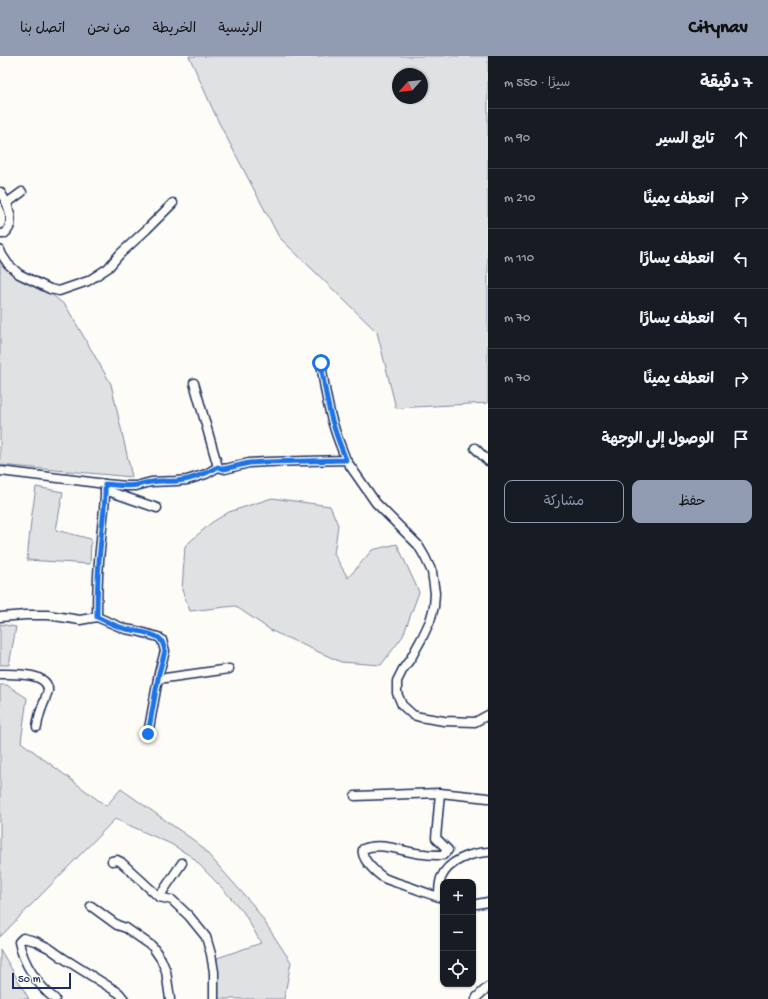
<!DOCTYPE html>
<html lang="ar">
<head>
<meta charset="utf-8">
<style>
	:root { --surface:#171b24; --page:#20242c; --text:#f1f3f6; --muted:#9ea1a6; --line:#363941; --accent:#919bb2 }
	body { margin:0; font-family:"Gochi Hand","Playpen Sans Arabic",sans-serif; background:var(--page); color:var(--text); direction:rtl }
	.controls { position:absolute; right:12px; bottom:12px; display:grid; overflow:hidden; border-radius:8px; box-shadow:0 1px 3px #0004 }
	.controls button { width:36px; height:36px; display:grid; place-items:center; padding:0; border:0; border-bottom:1px solid var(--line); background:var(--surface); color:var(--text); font:20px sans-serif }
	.compass { position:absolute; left:392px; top:12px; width:36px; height:36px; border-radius:50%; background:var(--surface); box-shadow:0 1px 3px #0004; rotate:243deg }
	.scale { position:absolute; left:12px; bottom:10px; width:59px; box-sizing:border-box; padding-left:4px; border:2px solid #1b2f5e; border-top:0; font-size:11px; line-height:14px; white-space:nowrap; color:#1b2f5e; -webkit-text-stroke:3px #fdfcf7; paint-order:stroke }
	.stop { position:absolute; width:12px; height:12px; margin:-9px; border:3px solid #1a73e8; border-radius:50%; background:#fff }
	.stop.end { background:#1a73e8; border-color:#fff; box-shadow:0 1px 4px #0008 }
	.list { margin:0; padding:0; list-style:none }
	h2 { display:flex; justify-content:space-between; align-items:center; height:52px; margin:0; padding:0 16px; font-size:17px }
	h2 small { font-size:13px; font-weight:400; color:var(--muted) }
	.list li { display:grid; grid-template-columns:26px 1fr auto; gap:12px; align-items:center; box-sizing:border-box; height:60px; padding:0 16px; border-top:1px solid var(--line) }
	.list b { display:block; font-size:15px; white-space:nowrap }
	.list em { font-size:13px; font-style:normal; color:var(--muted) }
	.actions { display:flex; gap:8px; padding:12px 16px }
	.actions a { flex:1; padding:9px 0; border:1px solid var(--accent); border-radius:8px; text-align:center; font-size:14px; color:var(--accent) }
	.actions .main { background:var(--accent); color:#111 }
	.icon { flex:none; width:22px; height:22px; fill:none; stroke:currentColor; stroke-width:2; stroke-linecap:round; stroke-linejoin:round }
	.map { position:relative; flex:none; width:488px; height:943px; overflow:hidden; direction:ltr }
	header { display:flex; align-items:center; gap:24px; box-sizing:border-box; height:56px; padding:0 20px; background:var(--accent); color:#111 }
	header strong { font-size:19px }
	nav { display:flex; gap:22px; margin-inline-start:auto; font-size:14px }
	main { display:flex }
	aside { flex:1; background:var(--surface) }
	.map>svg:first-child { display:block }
	.green { fill:#e0e1e3; stroke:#7e88a0; fill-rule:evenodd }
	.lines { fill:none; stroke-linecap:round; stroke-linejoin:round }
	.street-casing { stroke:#1b2f5e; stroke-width:11 }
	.street { stroke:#fdfcf7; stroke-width:8 }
	.route { stroke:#1a73e8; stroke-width:5 }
</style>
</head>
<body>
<header>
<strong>Citynav</strong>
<nav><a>الرئيسية</a><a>الخريطة</a><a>من نحن</a><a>اتصل بنا</a></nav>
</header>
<main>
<aside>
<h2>7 دقيقة<small>سيرًا · 550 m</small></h2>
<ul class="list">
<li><svg class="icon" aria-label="ahead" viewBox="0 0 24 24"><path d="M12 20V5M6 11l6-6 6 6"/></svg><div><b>تابع السير</b></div><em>90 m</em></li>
<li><svg class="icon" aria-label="right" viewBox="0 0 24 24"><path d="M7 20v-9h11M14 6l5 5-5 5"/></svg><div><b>انعطف يمينًا</b></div><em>210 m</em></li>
<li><svg class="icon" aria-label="left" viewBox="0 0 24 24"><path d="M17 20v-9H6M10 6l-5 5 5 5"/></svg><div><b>انعطف يسارًا</b></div><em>110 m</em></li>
<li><svg class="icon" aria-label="left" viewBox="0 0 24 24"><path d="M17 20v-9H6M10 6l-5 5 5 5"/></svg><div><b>انعطف يسارًا</b></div><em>70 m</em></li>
<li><svg class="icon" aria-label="right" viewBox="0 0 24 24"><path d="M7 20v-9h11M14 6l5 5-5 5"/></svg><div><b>انعطف يمينًا</b></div><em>70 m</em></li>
<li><svg class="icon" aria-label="arrive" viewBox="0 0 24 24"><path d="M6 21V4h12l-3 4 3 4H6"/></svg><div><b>الوصول إلى الوجهة</b></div></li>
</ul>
<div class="actions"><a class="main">حفظ</a><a>مشاركة</a></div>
</aside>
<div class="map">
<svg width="488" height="943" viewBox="0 0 488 943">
	<rect width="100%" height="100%" fill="#fdfcf7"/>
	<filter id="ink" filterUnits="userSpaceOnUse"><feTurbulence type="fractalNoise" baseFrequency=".025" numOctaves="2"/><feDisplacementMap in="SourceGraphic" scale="8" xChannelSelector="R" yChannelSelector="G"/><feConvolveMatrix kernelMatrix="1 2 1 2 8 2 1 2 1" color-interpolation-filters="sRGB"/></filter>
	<g filter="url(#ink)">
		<g class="green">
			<path d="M189 0H488V347L396 352 377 276 279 181 218 65ZM398 18H422V42H398Z"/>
			<path d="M0 197 66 250 111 328 132 421 0 409Z"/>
			<path d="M36 431 63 436 56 474 91 483 90 508 27 504 31 465Z"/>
			<path d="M272 442 330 450 338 469 334 498 348 522 372 494 397 488 419 536 403 580 381 609 341 606 272 575 235 550 190 555 182 534 185 490 211 467 229 456Z"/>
			<path d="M0 568 16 571 9 609H0Z"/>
			<path d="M0 629H7L27 642 21 686 106 750 121 733 199 788 254 850 291 906 284 943H217V902L261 887 244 857 222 832 192 801 171 788 115 763 0 881Z"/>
			<path d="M0 893 29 943H0Z"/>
		</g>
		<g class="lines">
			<g class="street-casing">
				<g id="street">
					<path d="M0 136C8 147 17 168 4 178H0"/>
					<path d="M7 147 22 136"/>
					<path d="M0 194 2 199 8 208 19 218 50 233 59 235 88 225 108 212 120 198 146 174 173 147"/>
					<path d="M321 307C324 328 327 350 334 371 337 382 342 393 346 404"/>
					<path d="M194 327 218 411"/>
					<path d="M475 392 488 405"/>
					<path d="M0 415 75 424 105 428 126 430H136L151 426 176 425 187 424 206 418 218 411 225 413 249 407 266 406 346 404 376 447 418 489 425 501 432 516 435 537 434 551 430 565 422 582 411 602 403 613 397 625V637L402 649 413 659 420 661 444 665 475 666 488 659"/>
					<path d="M105 434 157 452"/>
					<path d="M0 561 26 559H48L80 564 97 561 125 573 137 575 158 581 162 584 163 588 165 595 159 617 148 678"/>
					<path d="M97 561C97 535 98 509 101 484 102 465 106 447 105 428"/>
					<path d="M0 618C13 618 49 616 48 635 47 638 45 642 45 644 41 653 38 662 37 671"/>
					<path d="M158 623 229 613"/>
					<path d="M440 737 436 782 448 794 443 799C437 799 430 799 424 798 405 797 383 785 363 793 360 802 376 817 384 822 390 825 398 827 404 829 417 833 430 839 443 842"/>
					<path d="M355 740 440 737 488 742"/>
					<path d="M112 805 117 804 121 806 159 841 172 844 189 860 206 881 211 898 214 916V943"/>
					<path d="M159 841 182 807"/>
					<path d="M439 841C439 835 439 828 441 822 448 805 470 797 488 796"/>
					<path d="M473 848H477L488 846"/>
					<path d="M91 850 117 869 126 872 152 890 161 903 166 915 170 943"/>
					<path d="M55 943C38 930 23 907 19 886L23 882 35 885 49 892 63 902 119 937 124 943"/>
					<path d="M476 943 477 941 488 931"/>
				</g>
			</g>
			<use href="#street" class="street"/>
		</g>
	</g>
	<g class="lines" filter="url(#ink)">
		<path class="route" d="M148 678 159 617 165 595C164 590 163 585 159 582 150 576 135 575 126 573 115 570 106 565 97 561 97 535 98 510 101 484 102 465 106 447 105 428 115 429 127 431 137 429 142 428 147 426 152 426 160 424 169 426 177 425 192 424 205 418 218 411L224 413 249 407 266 406 346 404C342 393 337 382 334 371 327 350 324 328 321 307"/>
	</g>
</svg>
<div class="controls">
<button>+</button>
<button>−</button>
<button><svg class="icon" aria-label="locate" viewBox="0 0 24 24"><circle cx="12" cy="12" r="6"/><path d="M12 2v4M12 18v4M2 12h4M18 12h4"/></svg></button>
</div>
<svg class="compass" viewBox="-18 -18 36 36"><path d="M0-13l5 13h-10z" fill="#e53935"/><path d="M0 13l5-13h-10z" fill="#9ea1a6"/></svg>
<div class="scale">50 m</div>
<div class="stop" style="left:321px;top:307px"></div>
<div class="stop end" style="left:148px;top:678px"></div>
</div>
</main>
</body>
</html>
